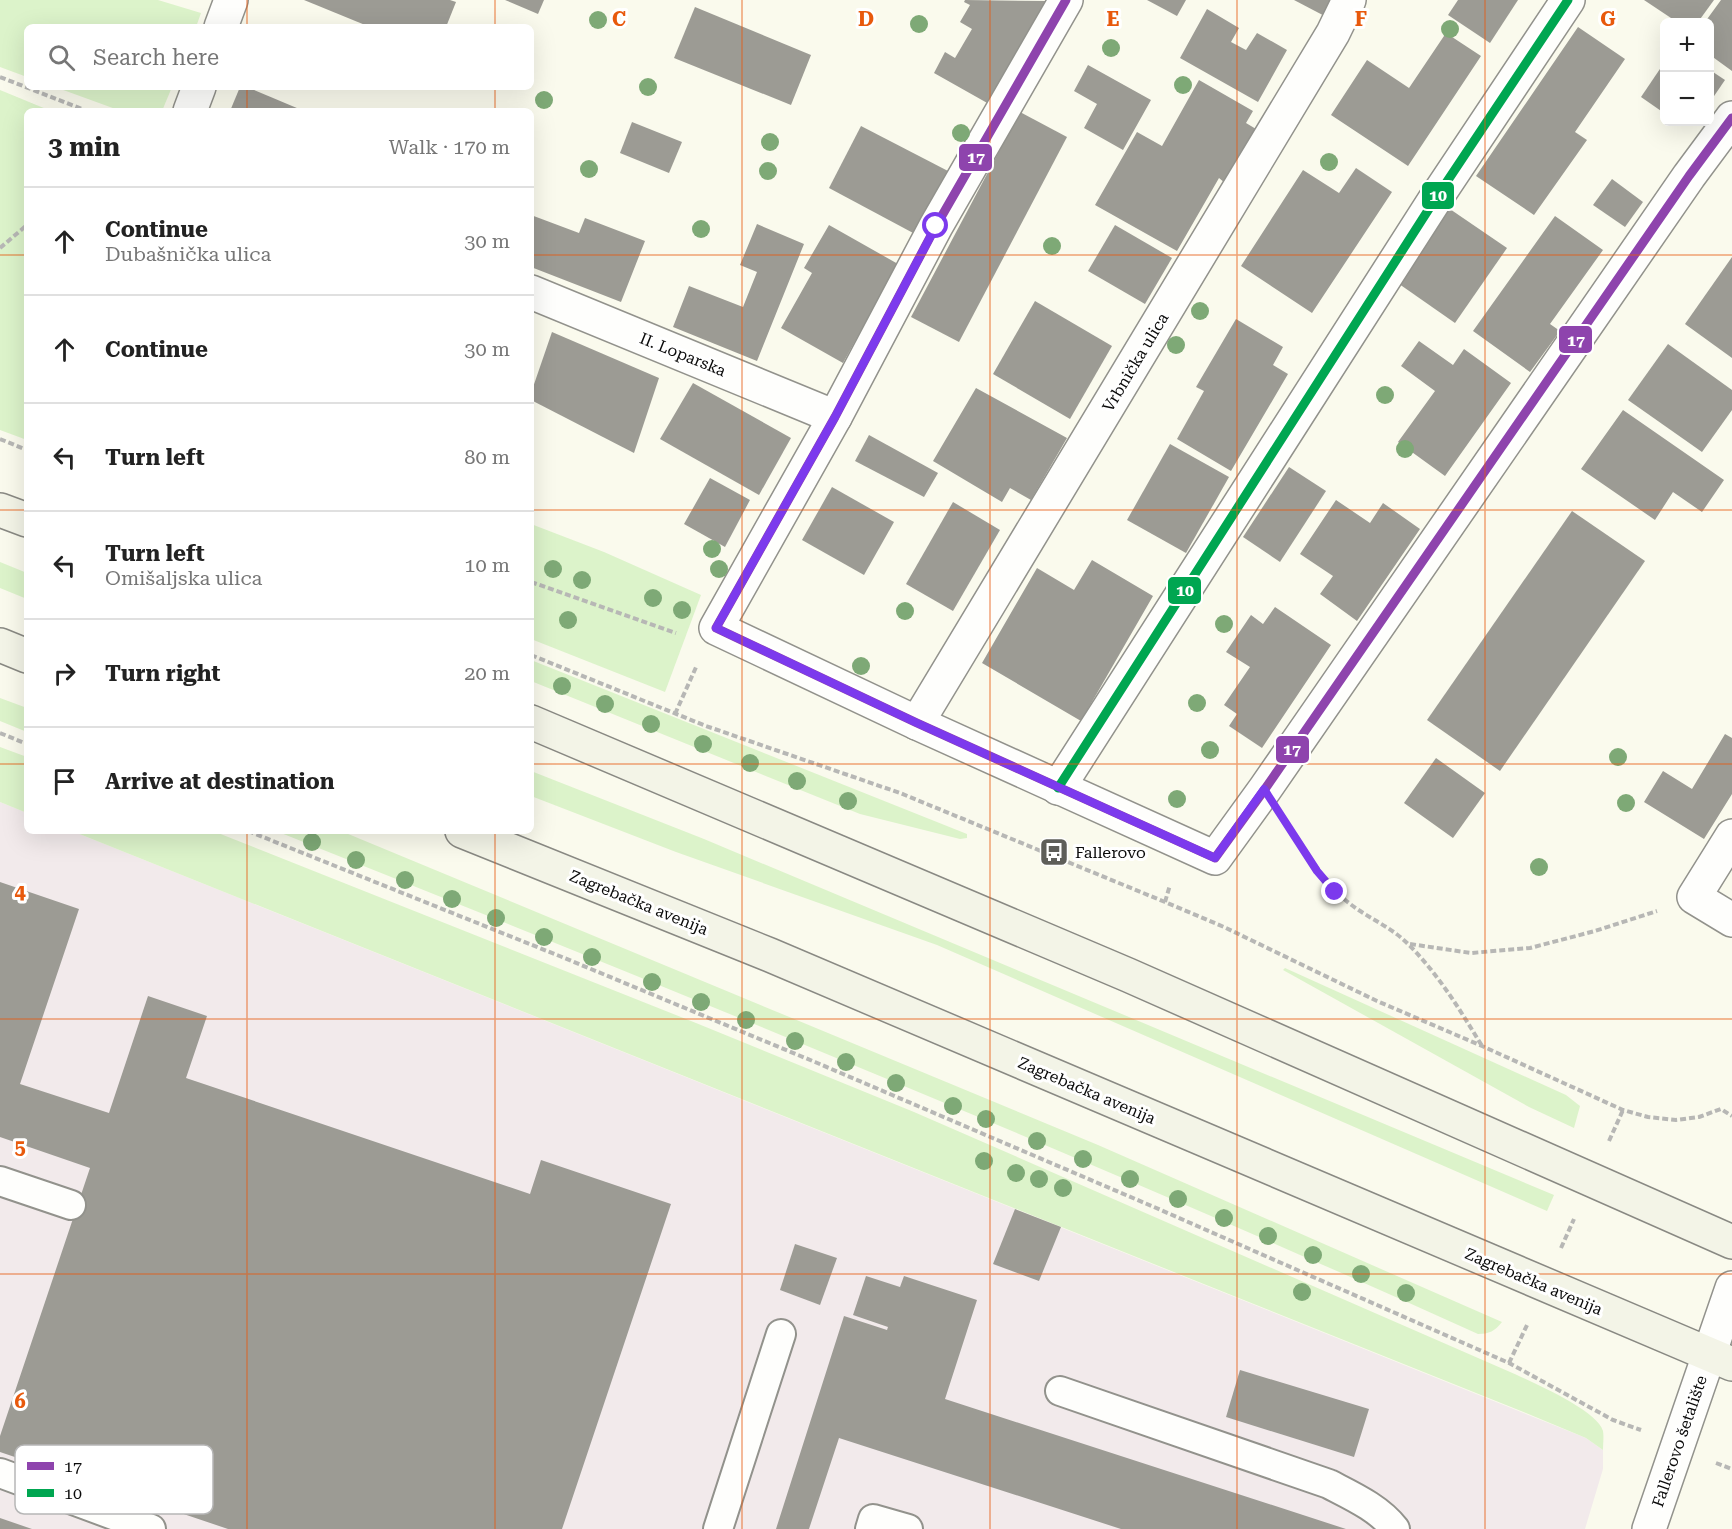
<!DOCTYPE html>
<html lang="en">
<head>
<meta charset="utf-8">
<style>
	:root { --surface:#fff; --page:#f2f2f2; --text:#222; --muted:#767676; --line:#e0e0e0 }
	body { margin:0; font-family:"Roboto Serif",serif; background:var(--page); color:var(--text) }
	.controls { position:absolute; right:18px; top:18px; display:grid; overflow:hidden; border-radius:9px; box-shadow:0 6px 24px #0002 }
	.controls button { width:54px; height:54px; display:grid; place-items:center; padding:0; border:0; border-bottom:2px solid var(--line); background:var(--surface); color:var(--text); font:30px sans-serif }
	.stop { position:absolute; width:18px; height:18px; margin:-14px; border:4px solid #7c3aed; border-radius:50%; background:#fff }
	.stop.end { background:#7c3aed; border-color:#fff; box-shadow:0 2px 6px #0008 }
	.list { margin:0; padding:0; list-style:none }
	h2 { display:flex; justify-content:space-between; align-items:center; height:78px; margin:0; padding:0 24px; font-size:26px }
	h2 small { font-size:20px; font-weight:400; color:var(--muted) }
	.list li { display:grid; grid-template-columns:39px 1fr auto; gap:18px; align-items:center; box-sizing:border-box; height:108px; padding:0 24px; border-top:2px solid var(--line) }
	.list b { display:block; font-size:22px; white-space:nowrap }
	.list p { margin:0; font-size:20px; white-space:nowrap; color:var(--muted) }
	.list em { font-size:20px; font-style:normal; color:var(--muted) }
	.icon { flex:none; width:33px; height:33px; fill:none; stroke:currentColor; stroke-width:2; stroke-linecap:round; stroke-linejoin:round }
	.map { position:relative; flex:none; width:1732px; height:1529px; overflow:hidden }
	.search { position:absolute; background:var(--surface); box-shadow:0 6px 24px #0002; left:24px; top:24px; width:510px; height:66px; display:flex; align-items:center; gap:15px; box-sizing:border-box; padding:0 21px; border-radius:9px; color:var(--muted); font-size:22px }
	.panel { position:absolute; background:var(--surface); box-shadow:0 6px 24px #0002; left:24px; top:108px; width:510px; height:726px; border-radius:9px }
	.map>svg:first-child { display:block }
	.industrial { fill:#f2eaeb }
	.green { fill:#dcf3ca }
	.building { fill:#9c9b94 }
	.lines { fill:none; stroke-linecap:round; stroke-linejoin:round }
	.service-casing { stroke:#92928c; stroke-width:32 }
	.minor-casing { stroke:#92928c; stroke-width:36 }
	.secondary-casing { stroke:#898983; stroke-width:36 }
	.path { stroke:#b7b7b5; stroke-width:4; stroke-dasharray:6 3; stroke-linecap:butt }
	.service { stroke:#fefefc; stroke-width:28 }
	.minor { stroke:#fefefc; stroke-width:33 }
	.secondary { stroke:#f3f4e7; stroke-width:33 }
	.bus-1-casing { stroke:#fff; stroke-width:14 }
	.bus-2-casing { stroke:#fff; stroke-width:14 }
	.bus-1 { stroke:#8e44ad; stroke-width:9 }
	.bus-2 { stroke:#00a651; stroke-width:9 }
	.tree { fill:#7ea976 }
	.route { stroke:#7c3aed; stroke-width:8 }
	.grid { fill:none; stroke:#e8590c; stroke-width:1.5; stroke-opacity:0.55 }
	.labels { text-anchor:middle; stroke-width:6; stroke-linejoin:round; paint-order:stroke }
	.street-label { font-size:16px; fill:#0a0a0a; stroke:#fff }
	.poi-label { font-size:16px; fill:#0a0a0a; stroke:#fff; text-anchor:start }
	.key { fill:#fff; stroke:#b6b6b6; stroke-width:1.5 }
	.key-label { font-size:16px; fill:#0a0a0a }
	.grid-label { font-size:20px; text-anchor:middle; font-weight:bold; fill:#e8590c; stroke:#fff; stroke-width:6; stroke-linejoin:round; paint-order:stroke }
	.line-badge { stroke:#fff; stroke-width:2 }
	.badge-label { font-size:16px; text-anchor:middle; font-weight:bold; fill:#fff }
</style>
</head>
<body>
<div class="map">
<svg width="1732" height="1529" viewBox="0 0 1732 1529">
	<rect width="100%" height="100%" fill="#fafaed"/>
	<path class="industrial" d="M0 802 27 813V831H72L1586 1438 1603 1450V1469L1585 1529H0Z"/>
	<g class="green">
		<path d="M0 0H158L201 13 196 27H27V77L0 67Z"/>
		<path d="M55 87H172L162 111H121Z"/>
		<path d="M0 90 51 111H27V440L0 430Z"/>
		<path d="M531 524 604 552 701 595 665 692 531 639Z"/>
		<path d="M0 562 27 573V599L0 588Z"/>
		<path d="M531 660 967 834V838L960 839 860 814 531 681Z"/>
		<path d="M0 698 27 708V732L0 721Z"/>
		<path d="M0 747 27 757V813L0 802Z"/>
		<path d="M531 771 704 839 1554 1195 1547 1211 937 945 676 852 531 796Z"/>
		<path d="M72 831H213L696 1023 914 1112 1517 1375C1536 1384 1598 1411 1603 1431 1604 1437 1603 1444 1603 1450L1586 1438 1526 1413Z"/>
		<path d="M276 831H341L1098 1145 1502 1322C1495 1331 1489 1334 1478 1334 1082 1155 679 992 276 831Z"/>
		<path d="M1285 968 1566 1095 1580 1106 1574 1128 1529 1107 1283 970Z"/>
	</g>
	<g class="building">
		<path d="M304 0H450L456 2 446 27H370Z"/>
		<path d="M505 0H544L538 14Z"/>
		<path d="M965 0 1046 1 989 104 934 73 945 52 955 58 972 29 960 22 970 5 964 2Z"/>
		<path d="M1147 0H1186L1177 16Z"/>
		<path d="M1294 0H1347L1336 22Z"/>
		<path d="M1458 0H1518L1490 43 1448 15Z"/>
		<path d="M1644 0H1714L1698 22H1677Z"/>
		<path d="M1721 0H1732V71L1710 55V22H1705Z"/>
		<path d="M695 7 811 55 791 105 674 58Z"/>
		<path d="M1207 9 1239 28 1231 42 1246 50 1257 33 1287 50 1258 102 1180 58Z"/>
		<path d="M1578 27 1625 59 1575 132 1587 140 1534 215 1476 176Z"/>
		<path d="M1446 33 1481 56 1408 166 1331 115 1367 60 1409 88Z"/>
		<path d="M1664 63V113L1641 97Z"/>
		<path d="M1088 65 1151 100 1123 150 1084 128 1097 104 1074 91Z"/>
		<path d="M1710 70 1725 80 1710 102Z"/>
		<path d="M1199 80 1253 111 1246 123 1256 129 1225 183 1219 178 1177 251 1095 205 1137 132 1162 146Z"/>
		<path d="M240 87H247L304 111H230Z"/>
		<path d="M1020 112 1067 137 959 342 911 317Z"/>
		<path d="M632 122 682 142 669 173 620 153Z"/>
		<path d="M861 126 948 171 915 234 829 188Z"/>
		<path d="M1356 168 1392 192 1312 313 1241 266 1303 170 1339 193Z"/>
		<path d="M1612 179 1643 202 1625 227 1593 205Z"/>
		<path d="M1444 205 1507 248 1455 323 1392 279Z"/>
		<path d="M531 215 579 233 585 218 645 241 621 302 531 267Z"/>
		<path d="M1555 216 1603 250 1550 324 1560 331 1530 372 1473 331Z"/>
		<path d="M757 224 804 244 757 361 673 327 689 286 743 307 757 272 740 265Z"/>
		<path d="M829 225 898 264 843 363 781 328 812 273 804 268Z"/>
		<path d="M1115 225 1172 258 1145 304 1088 271Z"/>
		<path d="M1732 257V358L1685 324Z"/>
		<path d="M1035 301 1112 346 1070 419 993 374Z"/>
		<path d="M1236 319 1283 347 1273 365 1288 374 1231 471 1177 439 1204 391 1196 387Z"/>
		<path d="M552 332 659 378 634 453 531 400V393Z"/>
		<path d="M1419 341 1453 365 1464 349 1511 383 1445 476 1398 442 1435 391 1401 366Z"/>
		<path d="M1668 344 1732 390V410L1702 452 1628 400Z"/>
		<path d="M693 383 791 438 759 495 660 439Z"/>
		<path d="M976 388 1067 438 1031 500 1010 488 1002 502 933 461Z"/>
		<path d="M1623 410 1724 480 1702 512 1673 492 1655 520 1581 469Z"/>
		<path d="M869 435 938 473 924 497 855 461Z"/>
		<path d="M1170 444 1229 477 1186 553 1127 520Z"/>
		<path d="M1289 467 1326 491 1280 562 1243 537Z"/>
		<path d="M710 478 750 500 725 547 684 524Z"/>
		<path d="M832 487 894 522 864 575 802 540Z"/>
		<path d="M1336 500 1370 523 1383 503 1420 529 1357 621 1320 594 1333 576 1300 554Z"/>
		<path d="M953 502 1000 530 953 611 906 584Z"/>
		<path d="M1572 511 1645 561 1500 771 1427 720Z"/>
		<path d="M1092 560 1153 596 1081 721 982 663 1037 568 1074 590Z"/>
		<path d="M1275 607 1331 645 1262 748 1229 726 1237 714 1224 705 1250 667 1226 652 1251 615 1263 624Z"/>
		<path d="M1725 734 1732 738V794L1704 839 1644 802 1663 771 1692 789Z"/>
		<path d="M1436 758 1485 793 1453 838 1404 803Z"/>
		<path d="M0 882 79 909 20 1084 109 1113 148 996 207 1016 186 1078 530 1194 541 1160 671 1204 562 1529H228L0 1452V1436L90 1168 0 1137Z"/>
		<path d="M1015 1209 1061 1227 1039 1281 993 1264Z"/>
		<path d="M795 1244 837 1258 820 1305 780 1290Z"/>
		<path d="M866 1276 900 1287 904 1276 977 1300 945 1399 1346 1529H1121L839 1438 809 1529H776L844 1316 887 1330 888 1327 853 1315Z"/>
		<path d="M1240 1370 1369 1409 1354 1457 1226 1417Z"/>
		<path d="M0 1518 32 1529H0Z"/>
	</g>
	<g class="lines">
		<g class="service-casing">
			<g id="service">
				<path d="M0 1181 71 1205"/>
				<path d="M1060 1391 1329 1484C1352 1496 1379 1508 1395 1529"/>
				<path d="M0 1473 151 1529"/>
				<path d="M718 1529 781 1334"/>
				<path d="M870 1529 873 1519 908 1529"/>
			</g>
		</g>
		<g class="minor-casing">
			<g id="minor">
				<path d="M1066 0 936 226 835 417 716 628 917 723 1215 858 1265 789 1689 176 1732 118"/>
				<path d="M221 27 231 0"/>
				<path d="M190 111 199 87"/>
				<path d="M531 292 835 417"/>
				<path d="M917 723 1333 33 1349 0"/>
				<path d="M1058 788 1434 201 1568 0"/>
				<path d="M1732 836 1694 897 1732 920"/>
				<path d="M1649 1529 1732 1288"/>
			</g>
		</g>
		<g class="secondary-casing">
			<g id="secondary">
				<path d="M0 510 27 520"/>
				<path d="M0 645 27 656"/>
				<path d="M531 722 1128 975 1732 1242"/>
				<path d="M462 831 770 955 1732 1364"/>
			</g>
		</g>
		<g class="path">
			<path d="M0 77 87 111"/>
			<path d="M0 248 27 225"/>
			<path d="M0 439 27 450"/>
			<path d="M531 582 676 633"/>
			<path d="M531 655 706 726 900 793 1165 902 1224 927 1377 1001 1482 1046 1623 1110 1648 1117 1676 1120 1699 1117 1721 1109 1732 1116"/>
			<path d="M675 714 697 665"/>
			<path d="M0 733 27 744"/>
			<path d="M1290 827C1309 854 1323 883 1349 903 1369 919 1392 927 1409 945 1439 975 1460 1010 1482 1046"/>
			<path d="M248 831 562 957 815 1062 1154 1207 1509 1363 1613 1420 1641 1430"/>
			<path d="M1165 902 1170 885"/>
			<path d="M1410 944 1471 953 1530 948 1595 931 1657 911"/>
			<path d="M1609 1141 1623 1110"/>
			<path d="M1561 1248 1574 1219"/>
			<path d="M1509 1363 1528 1323"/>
			<path d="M1716 1463 1732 1469"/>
		</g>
		<use href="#service" class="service"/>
		<use href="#minor" class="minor"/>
		<use href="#secondary" class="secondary"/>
		<g class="bus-1-casing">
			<path id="bus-1" d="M1066 0 936 226 835 417 716 628 917 723 1215 858 1265 789 1689 176 1732 118"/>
		</g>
		<g class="bus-2-casing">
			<path id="bus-2" d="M1058 788 1434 201 1568 0"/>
		</g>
		<use href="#bus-1" class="bus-1"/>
		<use href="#bus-2" class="bus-2"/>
	</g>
	<g class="tree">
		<circle cx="598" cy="20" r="9"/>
		<circle cx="919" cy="24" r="9"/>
		<circle cx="1450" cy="29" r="9"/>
		<circle cx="1111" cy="48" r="9"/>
		<circle cx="1183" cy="85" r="9"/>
		<circle cx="648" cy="87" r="9"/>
		<circle cx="544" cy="100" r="9"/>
		<circle cx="961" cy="133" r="9"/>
		<circle cx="770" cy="142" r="9"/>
		<circle cx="1329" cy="162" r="9"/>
		<circle cx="589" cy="169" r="9"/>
		<circle cx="768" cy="171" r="9"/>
		<circle cx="701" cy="229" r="9"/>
		<circle cx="1052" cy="246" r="9"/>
		<circle cx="1200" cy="311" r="9"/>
		<circle cx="1176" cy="345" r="9"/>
		<circle cx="1385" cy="395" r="9"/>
		<circle cx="1405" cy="449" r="9"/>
		<circle cx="712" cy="549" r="9"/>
		<circle cx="553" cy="569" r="9"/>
		<circle cx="719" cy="569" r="9"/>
		<circle cx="582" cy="580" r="9"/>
		<circle cx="653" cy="598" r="9"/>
		<circle cx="682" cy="610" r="9"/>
		<circle cx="905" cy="611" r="9"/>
		<circle cx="568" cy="620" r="9"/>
		<circle cx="1224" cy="624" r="9"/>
		<circle cx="861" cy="666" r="9"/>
		<circle cx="562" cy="686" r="9"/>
		<circle cx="1197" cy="703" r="9"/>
		<circle cx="605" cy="704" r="9"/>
		<circle cx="651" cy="724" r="9"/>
		<circle cx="703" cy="744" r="9"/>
		<circle cx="1210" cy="750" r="9"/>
		<circle cx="1618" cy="757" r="9"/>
		<circle cx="750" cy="763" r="9"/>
		<circle cx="797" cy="781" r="9"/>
		<circle cx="1177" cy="799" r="9"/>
		<circle cx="848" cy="801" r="9"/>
		<circle cx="1626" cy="803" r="9"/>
		<circle cx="312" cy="842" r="9"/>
		<circle cx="356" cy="860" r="9"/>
		<circle cx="1539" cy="867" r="9"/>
		<circle cx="405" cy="880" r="9"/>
		<circle cx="452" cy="899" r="9"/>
		<circle cx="496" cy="918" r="9"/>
		<circle cx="544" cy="937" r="9"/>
		<circle cx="592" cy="957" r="9"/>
		<circle cx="652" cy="982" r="9"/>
		<circle cx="701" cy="1002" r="9"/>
		<circle cx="746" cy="1020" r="9"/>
		<circle cx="795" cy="1041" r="9"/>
		<circle cx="846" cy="1062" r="9"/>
		<circle cx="896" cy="1083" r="9"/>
		<circle cx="953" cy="1106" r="9"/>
		<circle cx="986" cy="1119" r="9"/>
		<circle cx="1037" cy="1141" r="9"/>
		<circle cx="1083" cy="1159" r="9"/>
		<circle cx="984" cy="1161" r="9"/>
		<circle cx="1016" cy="1173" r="9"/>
		<circle cx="1039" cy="1179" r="9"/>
		<circle cx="1130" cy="1179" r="9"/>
		<circle cx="1063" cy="1188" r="9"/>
		<circle cx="1178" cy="1199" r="9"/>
		<circle cx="1224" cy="1218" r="9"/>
		<circle cx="1268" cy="1236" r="9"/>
		<circle cx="1313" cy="1255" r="9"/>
		<circle cx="1361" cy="1274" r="9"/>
		<circle cx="1302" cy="1292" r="9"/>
		<circle cx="1406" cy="1293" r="9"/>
	</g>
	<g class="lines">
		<path class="route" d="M936 226 835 417 716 628 917 723 1215 858 1264 789 1317 871 1335 892"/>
	</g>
	<path class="grid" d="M247 0V27M495 0V27M742 0V1529M990 0V1529M1237 0V1529M1485 0V1529M247 87V111M495 87V111M0 255H27M531 255H1732M0 510H27M531 510H1732M0 764H27M531 764H1732M247 831V1529M495 831V1529M0 1019H1732M0 1274H1732"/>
	<defs>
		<g id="bus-square" transform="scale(1.5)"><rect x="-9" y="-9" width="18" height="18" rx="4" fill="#5e5e59" stroke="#fff"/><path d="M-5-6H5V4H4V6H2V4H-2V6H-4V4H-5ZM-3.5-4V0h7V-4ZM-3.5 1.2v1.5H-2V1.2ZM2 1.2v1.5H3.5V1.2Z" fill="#fff"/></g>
	</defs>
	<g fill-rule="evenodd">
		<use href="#bus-square" x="1054" y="852"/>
	</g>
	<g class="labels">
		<g class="street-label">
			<text transform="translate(683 354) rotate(22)" y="6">II. Loparska</text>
			<text transform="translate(1135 362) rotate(-59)" y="6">Vrbnička ulica</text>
			<text transform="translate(639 902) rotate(22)" y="6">Zagrebačka avenija</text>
			<text transform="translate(1087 1090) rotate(23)" y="6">Zagrebačka avenija</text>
			<text transform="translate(1534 1281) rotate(23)" y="6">Zagrebačka avenija</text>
			<text transform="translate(1679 1441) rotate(-71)" y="6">Fallerovo šetalište</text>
		</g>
		<g class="poi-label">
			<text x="1075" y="858">Fallerovo</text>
		</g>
	</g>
	<rect x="15" y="1445" width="198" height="69" rx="9" class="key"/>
	<rect x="27" y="1462" width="27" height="8" fill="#8e44ad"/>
	<rect x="27" y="1489" width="27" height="8" fill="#00a651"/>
	<g class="key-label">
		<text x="64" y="1472">17</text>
		<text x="64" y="1499">10</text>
	</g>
	<g class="grid-label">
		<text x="619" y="26">C</text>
		<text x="866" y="26">D</text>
		<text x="1113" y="26">E</text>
		<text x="1361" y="26">F</text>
		<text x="1608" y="26">G</text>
		<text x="20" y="899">4</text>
		<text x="20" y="1154">5</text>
		<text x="20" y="1408">6</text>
	</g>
	<g class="line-badge">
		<rect x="958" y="143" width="35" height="29" rx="6" fill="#8e44ad"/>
		<rect x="1421" y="181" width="34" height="29" rx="6" fill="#00a651"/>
		<rect x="1558" y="325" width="35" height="29" rx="6" fill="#8e44ad"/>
		<rect x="1167" y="576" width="35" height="29" rx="6" fill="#00a651"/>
		<rect x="1275" y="735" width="35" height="29" rx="6" fill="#8e44ad"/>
	</g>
	<g class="badge-label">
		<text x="976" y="163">17</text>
		<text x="1438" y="201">10</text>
		<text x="1576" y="346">17</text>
		<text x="1185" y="596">10</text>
		<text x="1292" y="755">17</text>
	</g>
</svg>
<div class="controls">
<button>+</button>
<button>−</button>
</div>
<div class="stop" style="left:936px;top:226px"></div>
<div class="stop end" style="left:1335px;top:892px"></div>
<div class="search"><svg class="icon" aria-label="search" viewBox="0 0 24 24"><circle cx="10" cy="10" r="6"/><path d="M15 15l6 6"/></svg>Search here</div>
<section class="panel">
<h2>3 min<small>Walk · 170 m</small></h2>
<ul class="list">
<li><svg class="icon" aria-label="ahead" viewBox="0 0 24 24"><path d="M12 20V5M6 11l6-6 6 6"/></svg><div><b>Continue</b><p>Dubašnička ulica</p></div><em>30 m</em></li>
<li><svg class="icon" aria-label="ahead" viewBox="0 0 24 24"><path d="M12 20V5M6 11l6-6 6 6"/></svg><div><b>Continue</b></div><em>30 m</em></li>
<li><svg class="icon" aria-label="left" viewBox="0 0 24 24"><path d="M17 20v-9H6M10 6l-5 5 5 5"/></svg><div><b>Turn left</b></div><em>80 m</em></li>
<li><svg class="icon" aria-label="left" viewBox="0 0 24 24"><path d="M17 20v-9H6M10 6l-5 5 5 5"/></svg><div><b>Turn left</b><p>Omišaljska ulica</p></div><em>10 m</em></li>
<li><svg class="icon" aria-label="right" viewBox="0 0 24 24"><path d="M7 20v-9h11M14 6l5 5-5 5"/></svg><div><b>Turn right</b></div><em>20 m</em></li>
<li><svg class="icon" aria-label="arrive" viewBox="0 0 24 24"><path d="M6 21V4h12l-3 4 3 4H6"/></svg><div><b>Arrive at destination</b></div></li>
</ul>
</section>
</div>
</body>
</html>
